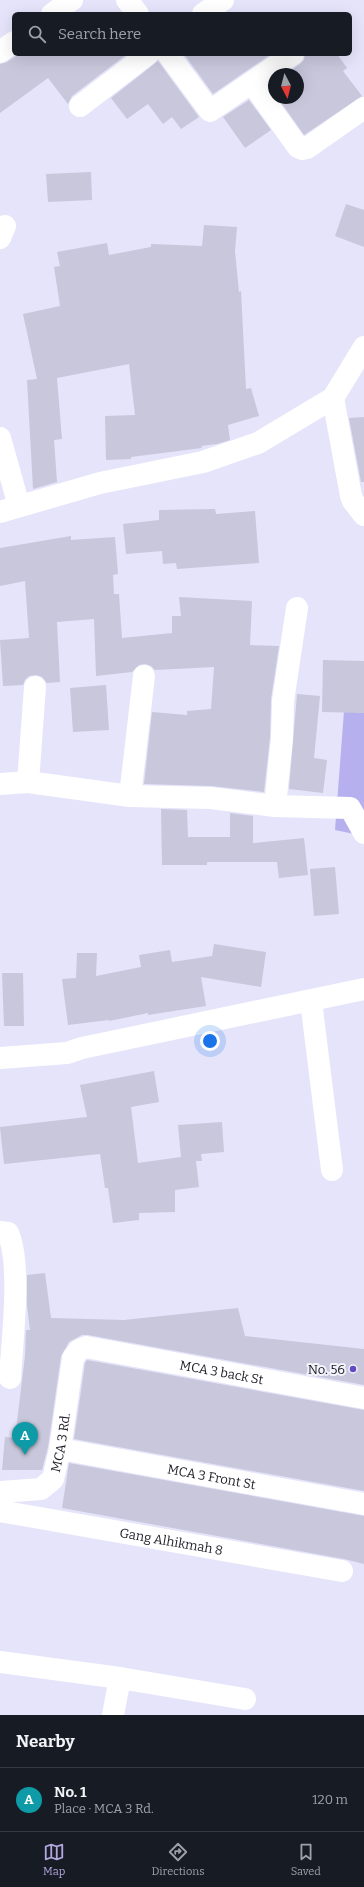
<!DOCTYPE html>
<html lang="en">
<head>
<meta charset="utf-8">
<style>
	:root { --surface:#171b24; --page:#20242c; --text:#f1f3f6; --muted:#9ea1a6; --line:#363941; --accent:#b2a7df }
	body { margin:0; font-family:Bitter,serif; background:var(--page); color:var(--text) }
	.compass { position:absolute; left:268px; top:68px; width:36px; height:36px; border-radius:50%; background:var(--surface); box-shadow:0 4px 16px #0002; rotate:173deg }
	.you { position:absolute; left:210px; top:1041px; width:14px; height:14px; margin:-10px; border:3px solid #fff; border-radius:50%; background:#1a73e8; box-shadow:0 0 0 6px #1a73e833 }
	.badge { display:grid; place-items:center; width:26px; height:26px; border-radius:50%; background:var(--accent); color:#fff; font-size:13px; font-weight:700 }
	.pin { position:absolute; translate:-50% -33px; filter:drop-shadow(0 1px 2px #0008) }
	.pin::after { content:''; position:absolute; top:21px; width:14px; height:12px; background:inherit; clip-path:polygon(0 0,100% 0,50% 100%) }
	.list { margin:0; padding:0; list-style:none }
	h2 { display:flex; justify-content:space-between; align-items:center; height:52px; margin:0; padding:0 16px; font-size:17px }
	h2 small { font-size:13px; font-weight:400; color:var(--muted) }
	.list li { display:grid; grid-template-columns:26px 1fr auto; gap:12px; align-items:center; box-sizing:border-box; height:64px; padding:0 16px; border-top:1px solid var(--line) }
	.list b { display:block; font-size:15px; white-space:nowrap }
	.list p { margin:0; font-size:13px; white-space:nowrap; color:var(--muted) }
	.list em { font-size:13px; font-style:normal; color:var(--muted) }
	.icon { flex:none; width:22px; height:22px; fill:none; stroke:currentColor; stroke-width:2; stroke-linecap:round; stroke-linejoin:round }
	.map { position:relative; flex:none; width:364px; height:1715px; overflow:hidden }
	.search { position:absolute; background:var(--surface); box-shadow:0 4px 16px #0002; left:12px; right:12px; top:12px; height:44px; display:flex; align-items:center; gap:10px; box-sizing:border-box; padding:0 14px; border-radius:6px; color:var(--muted); font-size:15px }
	.sheet { height:116px; background:var(--surface) }
	nav { display:flex; justify-content:space-around; align-items:center; box-sizing:border-box; height:56px; border-top:1px solid var(--line); background:var(--surface); font-size:11px; color:var(--muted) }
	nav a { display:grid; justify-items:center; gap:2px }
	nav .on { color:var(--accent) }
	.map>svg:first-child { display:block }
	.green { fill:#b6b1ee }
	.building { fill:#c8c7dc }
	.lines { fill:none; stroke-linecap:round; stroke-linejoin:round }
	.street { stroke:#fff; stroke-width:22 }
	.poi-dot { fill:#644ac2; stroke:#f3f3fb; stroke-width:1.5 }
	.labels { text-anchor:middle; stroke-width:4; stroke-linejoin:round; paint-order:stroke }
	.poi-label { font-size:13px; fill:#1e1d25; stroke:#f3f3fb; text-anchor:end }
	.street-label { font-size:13px; fill:#1e1d25; stroke:#f3f3fb }
</style>
</head>
<body>
<div class="map">
<svg width="364" height="1715" viewBox="0 0 364 1715">
	<rect width="100%" height="100%" fill="#e5e4fa"/>
	<path class="green" d="M344 711 364 713V836L335 830Z"/>
	<g class="building">
		<path d="M19 54H127L72 96 68 104 48 78 0 113V64L7 62Z"/>
		<path d="M184 54H271L213 94Z"/>
		<path d="M305 54H337L347 68 343 71 362 96 304 135 278 98H298V74H286L300 64 304 60Z"/>
		<path d="M158 61 199 117 181 129 172 117 163 124 148 104 127 119 111 98Z"/>
		<path d="M249 100 271 130 245 148 223 117Z"/>
		<path d="M91 172 92 200 48 202 46 174Z"/>
		<path d="M346 204 364 210V247L335 236Z"/>
		<path d="M204 225 237 227 235 251 239 292 241 291 246 389 251 388 259 416 228 425 230 440 217 444 201 446 202 448 131 457V459L106 460 105 416 135 415 129 364 57 378 62 439 54 440 57 482 33 489 27 380 37 379 23 314 60 306 54 267 60 266 57 252 107 243 109 255 151 247V244L202 246Z"/>
		<path d="M364 417V482H361L349 418Z"/>
		<path d="M215 509 216 514 255 511 259 563 177 569 176 563 163 564 162 551 126 554 123 524 159 520V510Z"/>
		<path d="M71 536V540L115 537 118 574 113 575 114 594H119L122 638 172 633V616H181L179 597 252 601 250 645 279 646 271 699 270 737 264 792 211 786 144 784 152 712 187 715V711L211 709 214 667 155 670 151 666 145 664 139 665 132 672 96 676 94 619 57 622 60 682 47 683 42 677 36 675 29 676 25 680 23 685 3 686 0 640 29 638 25 581 0 586V548Z"/>
		<path d="M323 660 364 661V713L322 712Z"/>
		<path d="M106 685 109 730 73 732 70 688Z"/>
		<path d="M297 694 320 696 314 758 327 760 323 793 289 789Z"/>
		<path d="M161 809 187 810 188 837H230V813L253 816V843L304 838 308 875 279 878 277 862H207V865H162Z"/>
		<path d="M335 867 339 914 314 916 310 869Z"/>
		<path d="M214 944 266 952 261 987 201 977 206 1006 148 1015V1013L109 1021V1020L68 1025 62 979 76 978 77 953H97L96 976 141 967 139 955 170 950 172 962 212 956Z"/>
		<path d="M2 973H23L24 1026H4Z"/>
		<path d="M154 1071 159 1102 131 1107 138 1163 181 1157 178 1125 222 1122 224 1152 201 1154 202 1161H196L199 1187 175 1190V1212L139 1213V1220L113 1223 108 1188H105L100 1154 4 1164 0 1127 87 1117 80 1085Z"/>
		<path d="M45 1273 51 1318 124 1320 238 1308 245 1336 364 1349V1385L88 1335H82L69 1342 61 1356 48 1447 42 1470H2L5 1437 15 1438 25 1356 26 1330H30L27 1306V1275Z"/>
		<path d="M87 1360 364 1410V1491L74 1439 85 1363Z"/>
		<path d="M69 1463 364 1516V1564L344 1559 62 1508Z"/>
	</g>
	<g class="lines">
		<g class="street">
			<path d="M127 0 138 14"/>
			<path d="M52 14 72 0"/>
			<path d="M203 14 223 0"/>
			<path d="M0 52 14 42"/>
			<path d="M168 54 210 111 293 54"/>
			<path d="M252 83 298 147 302 149 307 148 364 108"/>
			<path d="M80 106 148 54"/>
			<path d="M0 238 5 226"/>
			<path d="M333 398 351 496 353 501 364 515"/>
			<path d="M0 438 19 506"/>
			<path d="M0 512 100 483 203 462 258 443 333 398 364 347"/>
			<path d="M28 782 35 687"/>
			<path d="M0 784 28 782 130 796 211 798 275 806 350 808 364 833"/>
			<path d="M130 796 144 676"/>
			<path d="M275 806 282 738 283 701 297 608"/>
			<path d="M311 1001 332 1170"/>
			<path d="M0 1058 67 1053 82 1048 364 989"/>
			<path d="M0 1232 8 1233C22 1265 12 1341 10 1378"/>
			<path id="s1" d="M60 1449 364 1504"/>
			<path id="s2" d="M0 1492 41 1489 53 1479 60 1449 73 1358 79 1350 86 1347 364 1398"/>
			<path id="s3" d="M0 1511 342 1571"/>
			<path d="M0 1662 120 1678 245 1699"/>
			<path d="M113 1715 120 1678"/>
		</g>
	</g>
	<circle class="poi-dot" cx="353" cy="1369" r="4"/>
	<g class="labels">
		<g class="poi-label">
			<text x="345" y="1374">No. 56</text>
		</g>
		<g class="street-label">
			<text dy="5" stroke="none"><textPath href="#s2" startOffset="335">MCA 3 back St</textPath></text>
			<text dy="5" stroke="none"><textPath href="#s2" startOffset="94">MCA 3 Rd.</textPath></text>
			<text dy="5" stroke="none"><textPath href="#s1" startOffset="154">MCA 3 Front St</textPath></text>
			<text dy="5" stroke="none"><textPath href="#s3" startOffset="174">Gang Alhikmah 8</textPath></text>
		</g>
	</g>
</svg>
<svg class="compass" viewBox="-18 -18 36 36"><path d="M0-13l5 13h-10z" fill="#e53935"/><path d="M0 13l5-13h-10z" fill="#9ea1a6"/></svg>
<div class="you"></div>
<div class="pin badge" style="left:25px;top:1455px;background:#0f9aa8">A</div>
<div class="search"><svg class="icon" aria-label="search" viewBox="0 0 24 24"><circle cx="10" cy="10" r="6"/><path d="M15 15l6 6"/></svg>Search here</div>
</div>
<section class="sheet">
<h2>Nearby<small></small></h2>
<ul class="list">
<li><span class="badge" style="background:#0f9aa8">A</span><div><b>No. 1</b><p>Place · MCA 3 Rd.</p></div><em>120 m</em></li>
</ul>
</section>
<nav>
<a class="on"><svg class="icon" aria-label="map" viewBox="0 0 24 24"><path d="M3 6l6-2 6 2 6-2v14l-6 2-6-2-6 2zM9 4v14M15 6v14"/></svg>Map</a>
<a><svg class="icon" aria-label="directions" viewBox="0 0 24 24"><path d="M12 3l9 9-9 9-9-9zM9 14v-3h6M13 9l2 2-2 2"/></svg>Directions</a>
<a><svg class="icon" aria-label="saved" viewBox="0 0 24 24"><path d="M7 4h10v16l-5-4-5 4z"/></svg>Saved</a>
</nav>
</body>
</html>
